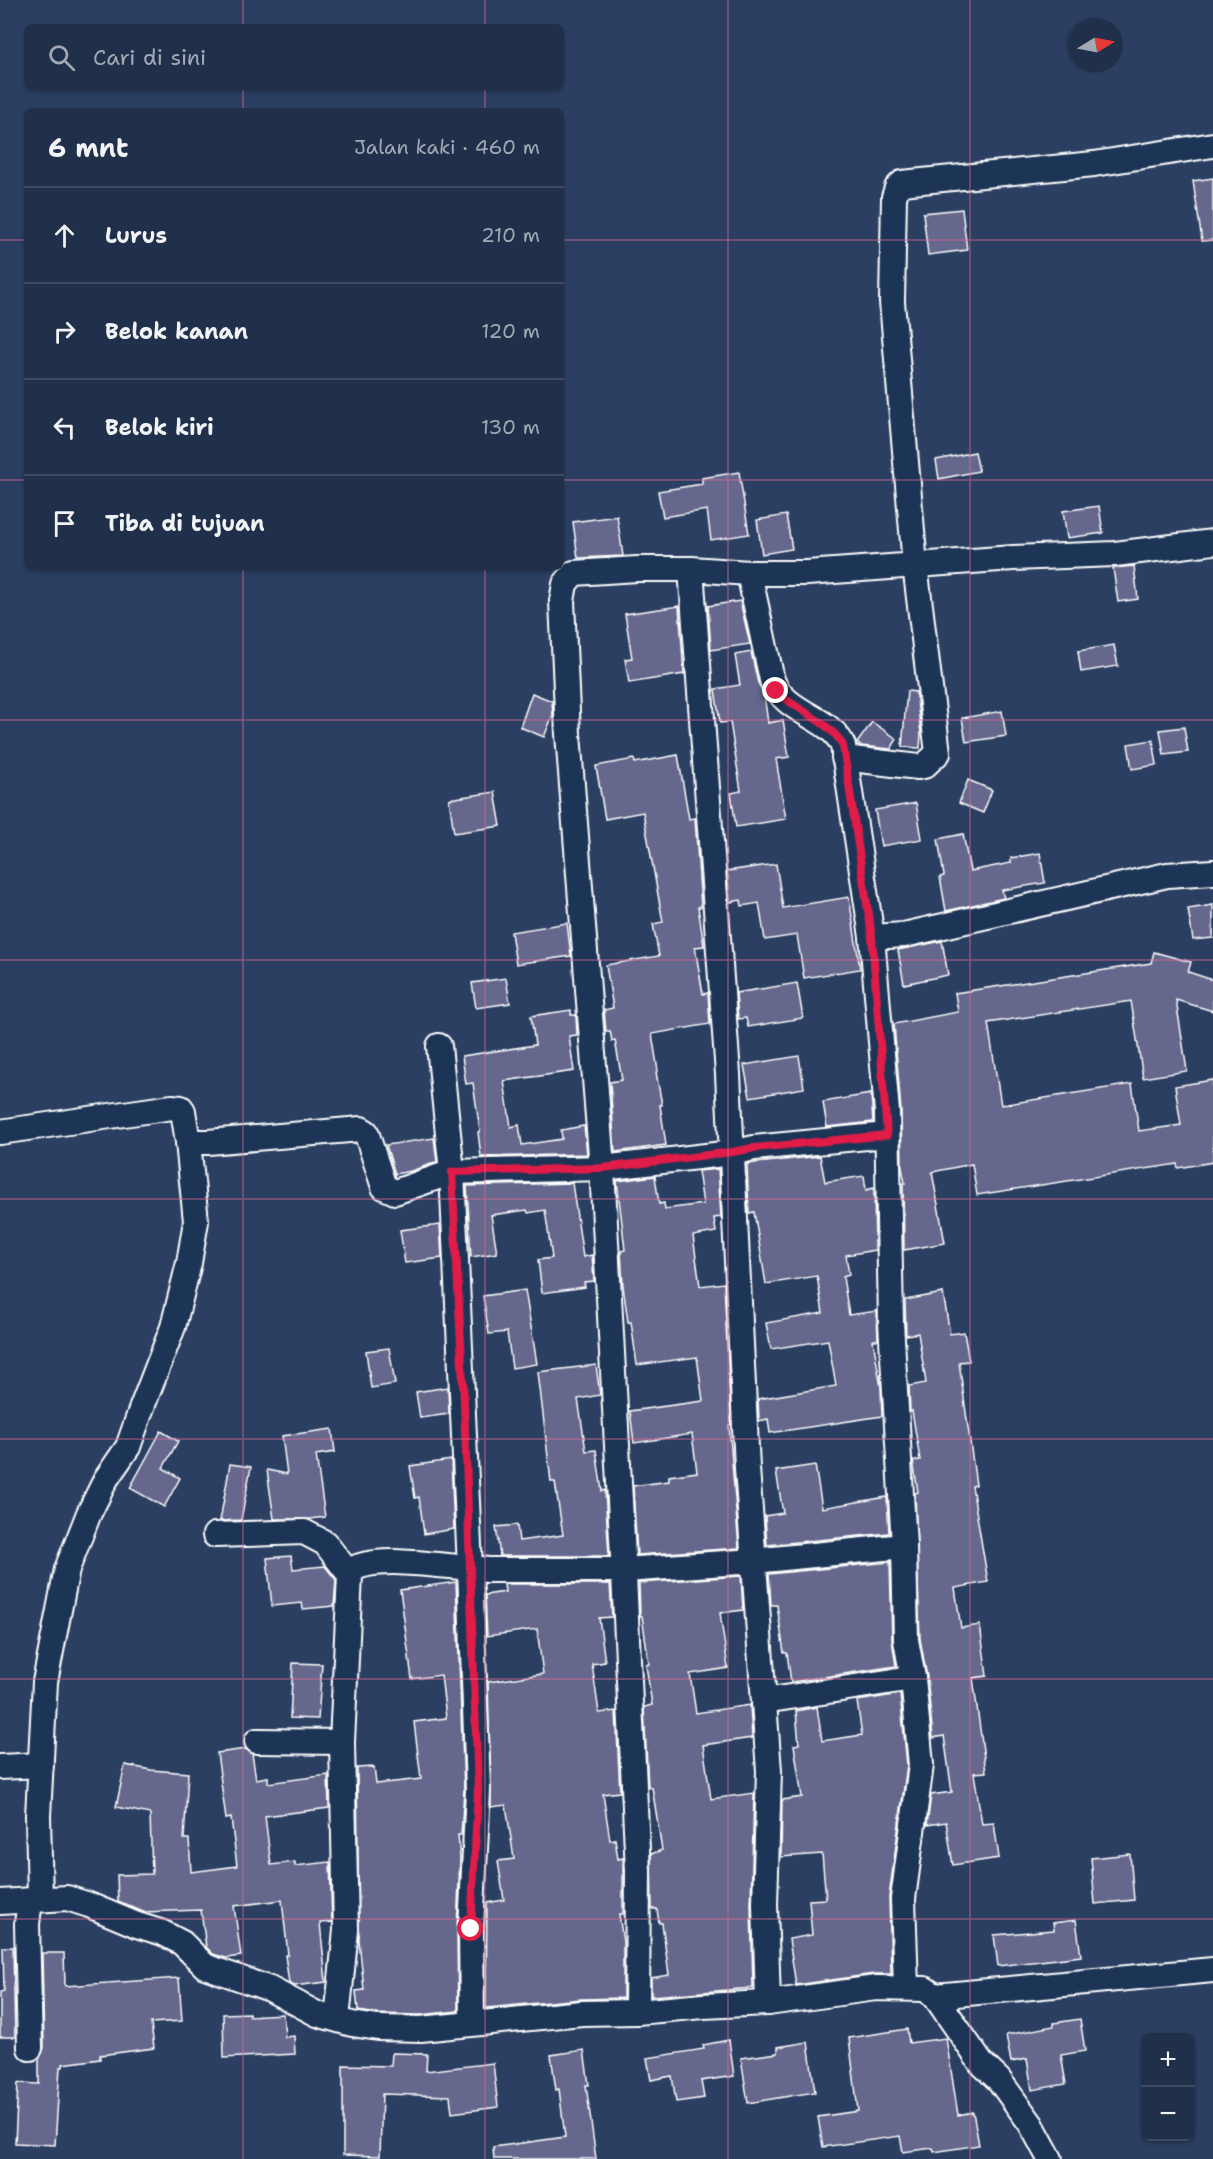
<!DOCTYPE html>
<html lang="id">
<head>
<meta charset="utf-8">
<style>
	:root { --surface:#202f4a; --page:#2d3b54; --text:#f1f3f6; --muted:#a2a9b5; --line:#3d4a62 }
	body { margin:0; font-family:"Shantell Sans",sans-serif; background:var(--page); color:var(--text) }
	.controls { position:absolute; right:18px; bottom:18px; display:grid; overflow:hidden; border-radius:9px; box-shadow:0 2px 4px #0004 }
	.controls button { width:54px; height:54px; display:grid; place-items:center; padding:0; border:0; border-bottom:2px solid var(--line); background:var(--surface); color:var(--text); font:30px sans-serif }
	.compass { position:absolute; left:1069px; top:18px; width:54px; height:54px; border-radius:50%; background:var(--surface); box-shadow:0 2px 4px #0004; rotate:80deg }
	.stop { position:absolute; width:18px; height:18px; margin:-14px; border:4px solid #e11d48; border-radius:50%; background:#fff }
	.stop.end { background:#e11d48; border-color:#fff; box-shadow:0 2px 6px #0008 }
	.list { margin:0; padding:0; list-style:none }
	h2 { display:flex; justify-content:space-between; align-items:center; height:78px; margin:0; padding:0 24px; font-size:26px }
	h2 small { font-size:20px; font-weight:400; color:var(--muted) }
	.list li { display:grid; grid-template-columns:39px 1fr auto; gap:18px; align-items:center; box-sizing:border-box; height:96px; padding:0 24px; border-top:2px solid var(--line) }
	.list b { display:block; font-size:22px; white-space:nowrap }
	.list em { font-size:20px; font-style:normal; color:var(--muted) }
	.icon { flex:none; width:33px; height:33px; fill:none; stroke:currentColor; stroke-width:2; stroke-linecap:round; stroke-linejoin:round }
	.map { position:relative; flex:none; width:1213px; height:2159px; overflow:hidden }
	.search { position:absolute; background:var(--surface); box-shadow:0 2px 4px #0004; left:24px; top:24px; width:540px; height:66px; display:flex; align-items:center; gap:15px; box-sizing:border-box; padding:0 21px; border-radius:9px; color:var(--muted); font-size:22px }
	.panel { position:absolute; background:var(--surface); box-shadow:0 2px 4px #0004; left:24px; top:108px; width:540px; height:462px; border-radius:9px }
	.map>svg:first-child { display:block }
	.building { fill:#65678c; stroke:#fff; stroke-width:1.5 }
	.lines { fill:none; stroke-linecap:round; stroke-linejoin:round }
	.minor-casing { stroke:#fff; stroke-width:28 }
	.minor { stroke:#1d3557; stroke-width:24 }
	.route { stroke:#e11d48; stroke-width:8 }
	.grid { fill:none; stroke:#d76994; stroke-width:1.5; stroke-opacity:0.55 }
</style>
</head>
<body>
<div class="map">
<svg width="1213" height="2159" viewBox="0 0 1213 2159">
	<rect width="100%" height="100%" fill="#2b3f62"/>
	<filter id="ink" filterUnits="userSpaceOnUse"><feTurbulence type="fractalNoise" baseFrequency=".0167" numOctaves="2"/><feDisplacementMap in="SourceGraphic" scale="12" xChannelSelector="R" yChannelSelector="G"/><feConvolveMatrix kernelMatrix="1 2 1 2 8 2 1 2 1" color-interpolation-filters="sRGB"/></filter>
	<g filter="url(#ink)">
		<g class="building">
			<path d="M1213 178V240L1202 241 1193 181Z"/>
			<path d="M962 209 967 250 928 255 923 213Z"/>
			<path d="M975 452 979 471 939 479 936 460Z"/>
			<path d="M739 472 749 534 711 540 707 510 663 517 658 491 702 484V478Z"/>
			<path d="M1099 506 1103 533 1067 538 1063 511Z"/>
			<path d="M786 515 792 549 762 554 757 520Z"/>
			<path d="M617 516 623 556 578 558 573 522Z"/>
			<path d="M1134 566 1138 599 1118 602 1113 568Z"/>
			<path d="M740 601 750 644 711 650 708 606Z"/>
			<path d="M679 606 684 674 629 683 625 659 632 658 625 614Z"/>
			<path d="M1114 645 1118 666 1081 672 1078 651Z"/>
			<path d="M751 652 758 683 764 694 768 723 783 720 789 757 776 759 786 819 736 827 731 793 741 791 730 722 720 723 715 689 740 685 735 655Z"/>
			<path d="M907 691 916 692 921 733 920 748 902 747Z"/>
			<path d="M532 693 552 701 553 715 544 737 520 727Z"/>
			<path d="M1002 711 1006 736 966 742 962 718Z"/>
			<path d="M872 722 897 739 891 749 861 746 857 743Z"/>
			<path d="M1184 727 1188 752 1164 755 1160 730Z"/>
			<path d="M1153 740 1157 765 1132 769 1128 744Z"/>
			<path d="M678 755 689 819 695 818 701 907H698L704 946 695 947 703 994 708 993 710 1024 652 1034 658 1071 656 1072 662 1105H660L666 1145 615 1152 610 1082 622 1080 615 1040 612 1041 610 1031H606L604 1010 613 1008 606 965 659 956 653 924 663 922 643 812 605 819 596 766 634 759 635 763Z"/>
			<path d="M968 780 992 790 983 813 959 803Z"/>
			<path d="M495 792 501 826 454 833 449 799Z"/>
			<path d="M916 803 922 839 881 846 875 810Z"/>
			<path d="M963 834 970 871 1011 863V858L1040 853 1045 883 1002 890 1004 898 946 911 940 877 944 876 938 839Z"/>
			<path d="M776 864 783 908 849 897 860 969 804 978 797 935 765 940 759 903 742 906 741 900 730 902 727 871Z"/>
			<path d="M1213 905V938L1193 940 1188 909Z"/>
			<path d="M567 923 571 956 516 964 511 932Z"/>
			<path d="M942 941 948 975 904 984 898 950Z"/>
			<path d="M1154 952 1191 962 1188 972 1213 980V1011L1176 1000 1187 1071 1143 1078 1131 1001 988 1023 1001 1105 1132 1084 1139 1131 1181 1125 1175 1086 1213 1080V1162L1178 1168 1177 1164 977 1195 972 1164 932 1172 945 1243 904 1250 903 1183H905L902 1168 901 1111 894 1024 958 1012 955 993 1151 963Z"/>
			<path d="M506 978 510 1003 476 1008 472 983Z"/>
			<path d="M797 983 803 1018 748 1027 746 1018 738 1019 736 993Z"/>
			<path d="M571 1010V1015H576L577 1035 569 1036 574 1071 504 1081 511 1127 519 1125 522 1145 562 1139 561 1130 584 1126 587 1154 481 1157 478 1132 480 1131 473 1083 466 1084 462 1056 535 1045 531 1016Z"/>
			<path d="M799 1056 804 1088 750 1097 744 1065Z"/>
			<path d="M871 1094 873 1122 827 1127 823 1102Z"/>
			<path d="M434 1138 437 1162 411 1171 395 1174 386 1145Z"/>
			<path d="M820 1156 825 1182 864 1176 866 1190 874 1188 875 1250 846 1255 849 1275 843 1277 849 1315 877 1311 878 1340H873L881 1388 882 1416 770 1433 768 1419 759 1421 758 1399 836 1386 828 1340 771 1349 766 1323 823 1313 817 1276 766 1284 754 1212 749 1213 747 1164Z"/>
			<path d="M718 1169 721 1217 714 1218 716 1232 693 1236 700 1286 724 1283 731 1424 729 1425 739 1548 637 1555 633 1486 669 1481V1476L697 1472 692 1434 634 1443 630 1411 703 1401 697 1357 637 1365 631 1322H628L623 1286 621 1251 625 1250 617 1181 655 1176 659 1204 664 1203 665 1209 703 1204 698 1171Z"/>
			<path d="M572 1183 583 1257 592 1255 594 1281 584 1282 585 1287 542 1293 538 1260 552 1258 545 1210 528 1213 527 1210 491 1215 497 1253 471 1257 467 1186Z"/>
			<path d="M440 1225 442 1258 405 1263 400 1230Z"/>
			<path d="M525 1290 537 1364 512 1368 507 1332 489 1334 483 1296Z"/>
			<path d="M943 1293 950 1334 964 1332 969 1361 959 1362 976 1485 972 1486 988 1582 955 1588 961 1628 980 1625 987 1676 973 1678 986 1772 974 1773 982 1824 994 1823 999 1858 953 1865 946 1822 927 1825 931 1795 952 1792 944 1736 933 1738 927 1677 920 1639 915 1493 918 1492 913 1461 920 1460 912 1411 910 1412 909 1386 926 1383 918 1333 906 1335 905 1300Z"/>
			<path d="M389 1348 395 1384 371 1388 366 1351Z"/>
			<path d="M596 1365 600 1395 578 1399 586 1451 596 1450 602 1491 605 1490 609 1556H500L496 1527 517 1525 519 1541 563 1535 555 1482H551L538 1372Z"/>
			<path d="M448 1387 449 1414 420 1418 416 1392Z"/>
			<path d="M332 1429 335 1452 316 1455 325 1517 310 1519H274L267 1470 287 1474 282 1436Z"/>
			<path d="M161 1431 178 1441 163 1468 180 1478 164 1507 130 1488Z"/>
			<path d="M451 1460 454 1529 424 1534 419 1497 415 1498 410 1466Z"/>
			<path d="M230 1464 251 1467 241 1520 220 1521Z"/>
			<path d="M815 1465 822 1508 887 1497 889 1533 767 1545 765 1516 783 1513 776 1471Z"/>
			<path d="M291 1556 293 1569 325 1566 336 1580 334 1606 303 1609 302 1603 272 1606 267 1558Z"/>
			<path d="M890 1562 892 1640 896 1666 791 1682 787 1653H784L777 1605H771L769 1574Z"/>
			<path d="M741 1576 743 1610 720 1613 728 1668 690 1674 696 1713 750 1705 752 1738 703 1745 711 1799 754 1793 751 1904 753 1988 651 1996V1978L669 1975 662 1923H659L657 1909H652L651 1854 662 1850 652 1787H648L644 1707 652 1705 646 1665 649 1664 642 1616H640L639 1583Z"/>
			<path d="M456 1582 464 1790 461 1835H458L460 1858 457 1929 458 2011 420 2015 379 2014 358 2011 356 1991 364 1990 359 1941 357 1768 374 1767 376 1784 421 1779 414 1722 446 1718 441 1675 412 1679 400 1590Z"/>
			<path d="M504 1584H610L612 1617 599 1618 605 1662 592 1664 599 1713 616 1711 620 1792 603 1794 610 1840 615 1839 618 1859 623 1858V1914H619L623 1942V1998L581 1999 486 2008 487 1903 504 1900 498 1861 514 1859 506 1805 491 1807 488 1682 543 1674 537 1629 487 1636 485 1595 505 1592Z"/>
			<path d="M293 1663 322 1664 318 1719 290 1718Z"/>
			<path d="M900 1694 907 1765 889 1897 891 1974H874L796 1985 789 1939 812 1935 809 1900 826 1899 822 1854 781 1857 782 1800 802 1797 794 1745 799 1744 796 1711 817 1707 822 1741 862 1735 857 1701Z"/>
			<path d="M246 1749 252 1754 256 1779 268 1777V1783L328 1775 329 1808 265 1816 271 1865 295 1862V1866L330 1862 332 1922 320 1923 326 1982 294 1986 289 1983 285 1955H288L282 1900 234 1906 241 1956 226 1958 213 1954 206 1947 201 1910 143 1912 118 1901 117 1875 152 1874 150 1814 116 1807 125 1765 151 1770 188 1773 184 1839H189L191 1872 237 1866 231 1818 226 1819 217 1753Z"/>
			<path d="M1130 1854 1134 1900 1095 1904 1091 1858Z"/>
			<path d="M1076 1920 1081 1956 998 1966 994 1935 1054 1930 1053 1923Z"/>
			<path d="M3 1947H13L15 2037H0V1992L4 1991Z"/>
			<path d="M42 1953H64L65 1986 179 1978 182 2021 151 2023 154 2048 100 2055V2059L63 2064V2067H60L55 2145 15 2143 18 2083 39 2084V2059L44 2048Z"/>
			<path d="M249 2013V2016L283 2014 285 2037 294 2036 295 2054 224 2058 223 2014Z"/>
			<path d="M1080 2019 1085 2051 1061 2055 1066 2084 1032 2090 1027 2059 1011 2062 1006 2035 1054 2026V2023Z"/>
			<path d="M907 2029 909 2043 946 2038 958 2115 973 2112 979 2145 934 2152 933 2148 903 2152 900 2136 823 2147 818 2117 858 2111 849 2038Z"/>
			<path d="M729 2040 734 2076 701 2081 704 2098 676 2102 672 2076 651 2080 647 2058 704 2049 703 2045Z"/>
			<path d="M808 2042 815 2092 748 2103 741 2058 778 2053V2047Z"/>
			<path d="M584 2050 589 2085H586L596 2159H494L493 2147 565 2137 559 2089 556 2090 551 2055Z"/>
			<path d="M392 2053 427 2054 426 2071 493 2063 498 2107 452 2113 450 2096 382 2094 380 2156 343 2155V2065L391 2066Z"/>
		</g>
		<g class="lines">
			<g class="minor-casing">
				<g id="minor">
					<path d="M749 573 772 680C785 714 832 717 843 746L872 937"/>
					<path d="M844 758 918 767 924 766 938 753 915 565 892 302 894 197 897 188 902 183 1094 164 1213 145"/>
					<path d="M0 1132 172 1107 181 1108 183 1111 188 1142H208L361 1129 366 1132 384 1187 395 1192 452 1172 602 1168 732 1153 754 1148 887 1135"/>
					<path d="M215 1535 304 1532 325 1543 350 1575"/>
					<path d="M904 1546 906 1640 913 1678 921 1765 903 1899 906 1987"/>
					<path d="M764 1701 913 1678"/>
					<path d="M257 1741 342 1742"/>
					<path d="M0 1767 41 1765"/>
					<path d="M40 1899 38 1816 45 1682 67 1569 89 1513 106 1479 128 1447 142 1407 173 1327 189 1263 196 1221 188 1142"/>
					<path d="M0 1902 67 1898 89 1905 137 1925 163 1933 182 1943 205 1966 270 1989 317 2014 352 2024 378 2028 421 2029 582 2013 637 2012 703 2006 768 2003 876 1988 925 1989 935 1996 981 2063 999 2080 1031 2124 1050 2159"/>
					<path d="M935 1996 1213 1970"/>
					<path d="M768 2003 765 1904 769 1771 747 1468 728 1074 691 569 749 573H807L1013 558 1115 554 1213 542"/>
					<path d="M637 2012 638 1871 624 1575 602 1168 568 734 562 601 565 584 574 573 637 569H691"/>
					<path d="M337 2019 346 1930 342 1742 350 1575C353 1571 355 1567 360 1566 389 1557 439 1566 470 1568L452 1172 439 1046"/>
					<path d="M472 2023 471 1929 478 1790 470 1568 488 1570H624L754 1561 904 1546 891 1322 887 1112 872 937 904 935 1167 875 1213 872"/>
					<path d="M30 2048 27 1924 30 1900"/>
				</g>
			</g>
			<use href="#minor" class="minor"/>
		</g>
	</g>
	<g class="lines" filter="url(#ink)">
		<path class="route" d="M471 1929 478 1790 464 1402 452 1172 602 1168 732 1152 754 1148 887 1135 872 937 843 746C834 724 794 709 776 691"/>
	</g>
	<path class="grid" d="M243 0V27M485 0V27M728 0V2159M970 0V2159M243 87V111M485 87V111M0 240H27M561 240H1213M0 480H27M561 480H1213M243 567V2159M485 567V2159M0 720H1213M0 960H1213M0 1199H1213M0 1439H1213M0 1679H1213M0 1919H1213"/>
</svg>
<div class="controls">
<button>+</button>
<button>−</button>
</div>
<svg class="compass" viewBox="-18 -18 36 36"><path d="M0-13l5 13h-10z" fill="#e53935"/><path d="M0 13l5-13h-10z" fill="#a2a9b5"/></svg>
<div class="stop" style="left:471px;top:1929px"></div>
<div class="stop end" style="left:776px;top:691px"></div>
<div class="search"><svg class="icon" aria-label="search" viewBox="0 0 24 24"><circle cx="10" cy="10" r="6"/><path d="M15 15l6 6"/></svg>Cari di sini</div>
<section class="panel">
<h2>6 mnt<small>Jalan kaki · 460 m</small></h2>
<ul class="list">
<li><svg class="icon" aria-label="ahead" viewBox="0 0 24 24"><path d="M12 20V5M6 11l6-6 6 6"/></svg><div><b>Lurus</b></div><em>210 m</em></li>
<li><svg class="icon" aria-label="right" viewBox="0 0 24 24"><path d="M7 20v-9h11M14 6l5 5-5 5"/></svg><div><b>Belok kanan</b></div><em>120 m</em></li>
<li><svg class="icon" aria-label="left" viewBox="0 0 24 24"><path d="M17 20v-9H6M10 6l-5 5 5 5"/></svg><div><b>Belok kiri</b></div><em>130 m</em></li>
<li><svg class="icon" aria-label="arrive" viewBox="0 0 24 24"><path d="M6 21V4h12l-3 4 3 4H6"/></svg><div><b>Tiba di tujuan</b></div></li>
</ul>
</section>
</div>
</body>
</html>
